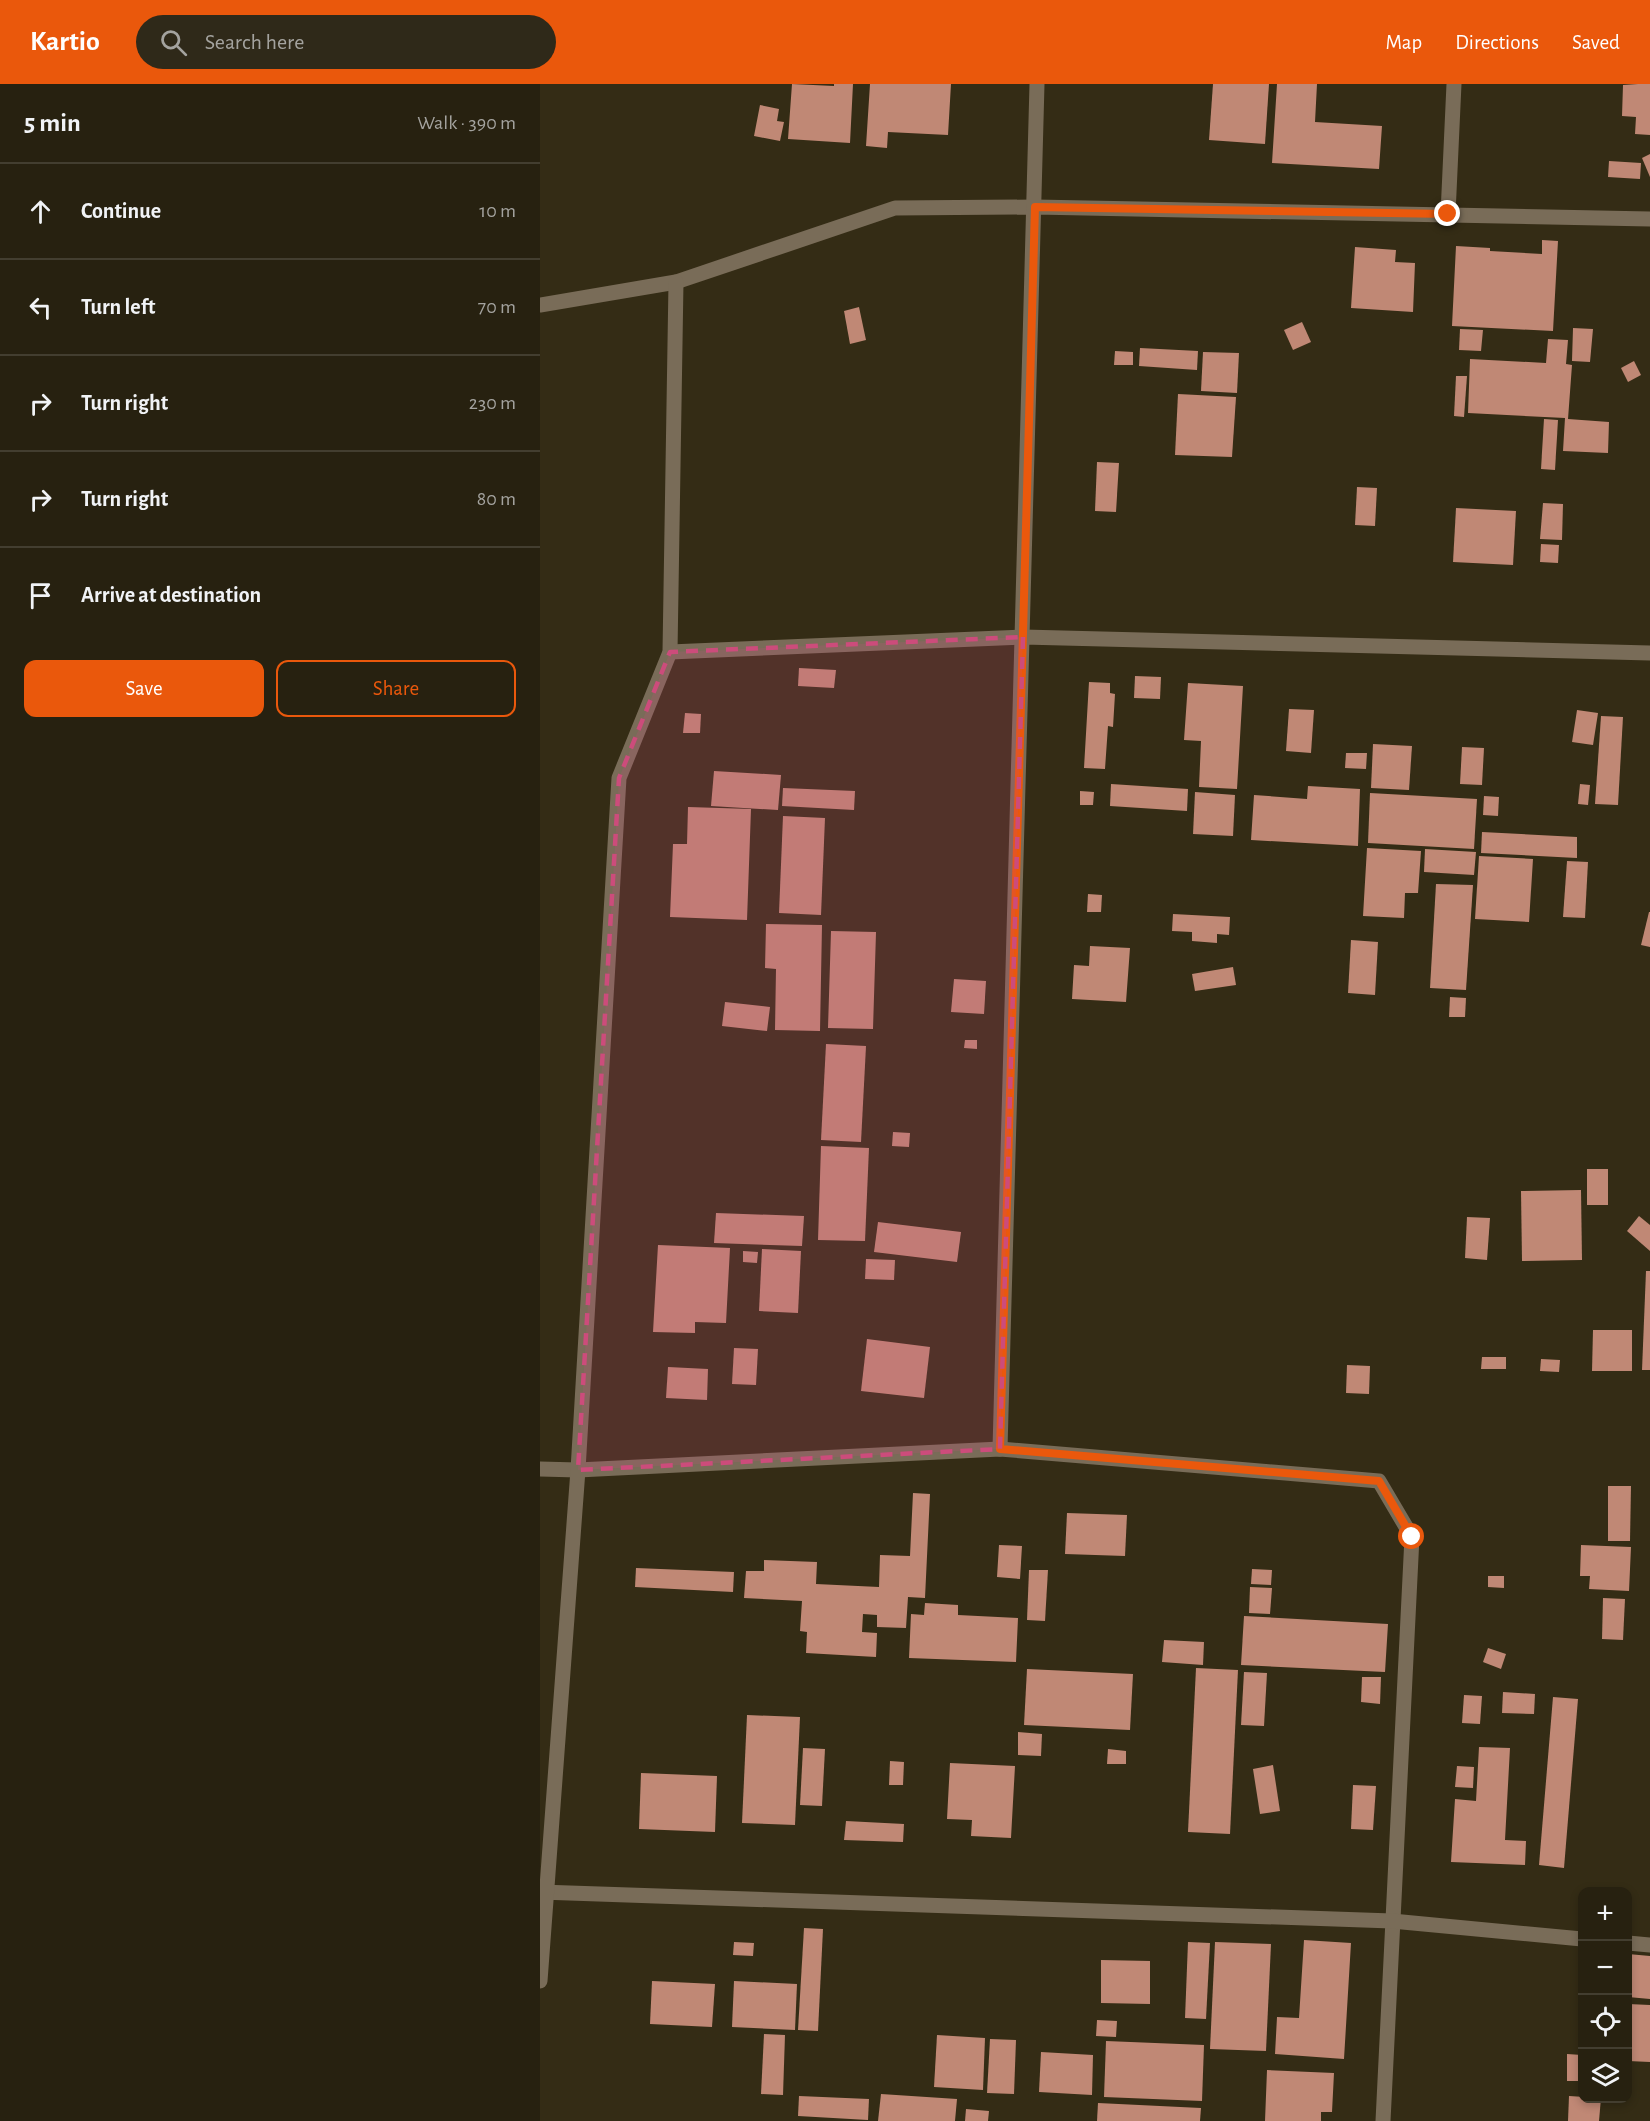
<!DOCTYPE html>
<html lang="en">
<head>
<meta charset="utf-8">
<style>
	:root { --surface:#272110; --page:#2f2919; --text:#f1f3f6; --muted:#a4a39f; --line:#433e30; --accent:#ea580c }
	body { margin:0; font-family:"Alegreya Sans",sans-serif; background:var(--page); color:var(--text) }
	.controls { position:absolute; right:18px; bottom:18px; display:grid; overflow:hidden; border-radius:12px; box-shadow:0 3px 9px #0003 }
	.controls button { width:54px; height:54px; display:grid; place-items:center; padding:0; border:0; border-bottom:2px solid var(--line); background:var(--surface); color:var(--text); font:30px sans-serif }
	.stop { position:absolute; width:18px; height:18px; margin:-14px; border:4px solid #ea580c; border-radius:50%; background:#fff }
	.stop.end { background:#ea580c; border-color:#fff; box-shadow:0 2px 6px #0008 }
	.list { margin:0; padding:0; list-style:none }
	h2 { display:flex; justify-content:space-between; align-items:center; height:78px; margin:0; padding:0 24px; font-size:26px }
	h2 small { font-size:20px; font-weight:400; color:var(--muted) }
	.list li { display:grid; grid-template-columns:39px 1fr auto; gap:18px; align-items:center; box-sizing:border-box; height:96px; padding:0 24px; border-top:2px solid var(--line) }
	.list b { display:block; font-size:22px; white-space:nowrap }
	.list em { font-size:20px; font-style:normal; color:var(--muted) }
	.actions { display:flex; gap:12px; padding:18px 24px }
	.actions a { flex:1; padding:14px 0; border:2px solid var(--accent); border-radius:12px; text-align:center; font-size:21px; color:var(--accent) }
	.actions .main { background:var(--accent); color:#fff }
	.icon { flex:none; width:33px; height:33px; fill:none; stroke:currentColor; stroke-width:2; stroke-linecap:round; stroke-linejoin:round }
	.map { position:relative; flex:none; width:1110px; height:2037px; overflow:hidden }
	header { display:flex; align-items:center; gap:36px; box-sizing:border-box; height:84px; padding:0 30px; background:var(--accent); color:#fff }
	header strong { font-size:28px }
	nav { display:flex; gap:33px; margin-inline-start:auto; font-size:21px }
	.search { width:420px; height:54px; background:var(--page); display:flex; align-items:center; gap:15px; box-sizing:border-box; padding:0 21px; border-radius:33px; color:var(--muted); font-size:22px }
	main { display:flex }
	aside { flex:1; background:var(--surface) }
	.map>svg:first-child { display:block }
	.building { fill:#c08875 }
	.lines { fill:none; stroke-linecap:round; stroke-linejoin:round }
	.minor { stroke:#796c58; stroke-width:15 }
	.route { stroke:#ea580c; stroke-width:8 }
	.marked { fill:#cc4c7b; fill-opacity:0.2; stroke:#cc4c7b; stroke-width:4.5; stroke-dasharray:12 8; stroke-linejoin:round }
</style>
</head>
<body>
<header>
<strong>Kartio</strong>
<div class="search"><svg class="icon" aria-label="search" viewBox="0 0 24 24"><circle cx="10" cy="10" r="6"/><path d="M15 15l6 6"/></svg>Search here</div>
<nav><a>Map</a><a>Directions</a><a>Saved</a></nav>
</header>
<main>
<aside>
<h2>5 min<small>Walk · 390 m</small></h2>
<ul class="list">
<li><svg class="icon" aria-label="ahead" viewBox="0 0 24 24"><path d="M12 20V5M6 11l6-6 6 6"/></svg><div><b>Continue</b></div><em>10 m</em></li>
<li><svg class="icon" aria-label="left" viewBox="0 0 24 24"><path d="M17 20v-9H6M10 6l-5 5 5 5"/></svg><div><b>Turn left</b></div><em>70 m</em></li>
<li><svg class="icon" aria-label="right" viewBox="0 0 24 24"><path d="M7 20v-9h11M14 6l5 5-5 5"/></svg><div><b>Turn right</b></div><em>230 m</em></li>
<li><svg class="icon" aria-label="right" viewBox="0 0 24 24"><path d="M7 20v-9h11M14 6l5 5-5 5"/></svg><div><b>Turn right</b></div><em>80 m</em></li>
<li><svg class="icon" aria-label="arrive" viewBox="0 0 24 24"><path d="M6 21V4h12l-3 4 3 4H6"/></svg><div><b>Arrive at destination</b></div></li>
</ul>
<div class="actions"><a class="main">Save</a><a>Share</a></div>
</aside>
<div class="map">
<svg width="1110" height="2037" viewBox="0 0 1110 2037">
	<rect width="100%" height="100%" fill="#342c15"/>
	<g class="building">
		<path d="M252 0 294 2V0H313L310 59 248 55Z"/>
		<path d="M330 0H411L408 51 348 48 347 64 326 62Z"/>
		<path d="M673 0H729L725 60 669 56Z"/>
		<path d="M737 0H777L775 38 842 42 839 85 732 79Z"/>
		<path d="M1098 0H1110V51L1095 50 1096 33 1082 32 1083 1Z"/>
		<path d="M220 21 239 25 237 37 244 38 240 57 214 52Z"/>
		<path d="M1110 70V93L1102 74Z"/>
		<path d="M1069 77 1101 79 1100 95 1068 93Z"/>
		<path d="M1002 156 1018 157 1013 247 912 242 916 162 950 164V167L1002 170Z"/>
		<path d="M815 163 856 166 855 178 875 179 873 228 811 224Z"/>
		<path d="M319 223 326 256 310 260 304 227Z"/>
		<path d="M762 238 771 258 753 266 744 246Z"/>
		<path d="M1033 244 1053 245 1050 278 1032 277Z"/>
		<path d="M920 245 943 246 941 267 919 266Z"/>
		<path d="M1008 255 1028 256 1026 280 1032 281 1028 335 1069 338 1068 369 1023 367 1025 334 928 329 930 275 1006 279Z"/>
		<path d="M600 264 658 267 657 286 599 282Z"/>
		<path d="M575 267 593 268V281H574Z"/>
		<path d="M663 268 699 269 697 309 661 307Z"/>
		<path d="M1094 277 1101 291 1088 298 1081 284Z"/>
		<path d="M916 292H927L924 333 914 332Z"/>
		<path d="M638 310 696 313 692 373 635 371Z"/>
		<path d="M1004 335 1018 336 1015 386 1001 385Z"/>
		<path d="M557 378 579 379 576 428 555 427Z"/>
		<path d="M817 403 837 404 835 442 815 441Z"/>
		<path d="M1003 419 1023 420 1022 456 1000 455Z"/>
		<path d="M916 424 976 427 973 481 913 478Z"/>
		<path d="M1001 460 1019 461 1018 479 1000 478Z"/>
		<path d="M259 584 296 586 294 604 258 602Z"/>
		<path d="M595 592 621 593 620 615 594 614Z"/>
		<path d="M549 598 570 599V609L575 610 573 643 568 642 565 685 544 684Z"/>
		<path d="M648 599 703 602 697 705 659 703 661 657 644 656Z"/>
		<path d="M749 625 774 626 771 669 746 667Z"/>
		<path d="M1037 626 1058 629 1053 661 1032 658Z"/>
		<path d="M145 629 161 630 160 649H143Z"/>
		<path d="M1061 632 1083 633 1078 721 1055 720Z"/>
		<path d="M833 660 872 662 869 706 831 704Z"/>
		<path d="M922 663 944 664 942 701 920 700Z"/>
		<path d="M806 669H827L826 685 805 684Z"/>
		<path d="M174 687 241 691 238 726 171 722Z"/>
		<path d="M571 700 648 705 647 727 570 722Z"/>
		<path d="M1040 700 1050 701 1048 721 1038 720Z"/>
		<path d="M768 702 820 705 818 762 711 756 714 711 767 715Z"/>
		<path d="M243 704 315 707 314 726 242 722Z"/>
		<path d="M540 707 554 708 553 721H540Z"/>
		<path d="M655 708 695 711 693 752 653 750Z"/>
		<path d="M830 709 937 715 934 765 828 759Z"/>
		<path d="M944 712 959 713 958 732 943 731Z"/>
		<path d="M148 723 211 725 207 836 130 833 133 760H147Z"/>
		<path d="M243 732 285 734 281 831 239 829Z"/>
		<path d="M942 748 1037 753V774L941 769Z"/>
		<path d="M827 764 881 767 878 809H865L864 834 823 832Z"/>
		<path d="M885 765 936 768 934 791 884 788Z"/>
		<path d="M939 772 993 775 989 838 935 835Z"/>
		<path d="M1027 777 1048 778 1045 834 1023 833Z"/>
		<path d="M896 800 933 801 926 906 890 904Z"/>
		<path d="M548 810 562 811 561 828H547Z"/>
		<path d="M1109 828H1110V863L1101 861Z"/>
		<path d="M633 830 690 833 689 851 677 850V859L652 857V848L632 847Z"/>
		<path d="M226 840 282 841 280 947 235 946 236 885 225 884Z"/>
		<path d="M291 847 336 848 333 945 288 944Z"/>
		<path d="M811 856 838 858 835 911 808 909Z"/>
		<path d="M550 862 590 864 586 918 532 915 534 881 549 882Z"/>
		<path d="M693 883 696 901 655 907 652 890Z"/>
		<path d="M414 895 446 897 444 930 411 928Z"/>
		<path d="M910 913 926 914 925 933H909Z"/>
		<path d="M185 918 230 923 227 947 182 942Z"/>
		<path d="M425 956H437V965L424 964Z"/>
		<path d="M286 960 326 962 321 1058 281 1056Z"/>
		<path d="M353 1048 370 1049 369 1063 352 1062Z"/>
		<path d="M281 1062 329 1064 325 1157 278 1156Z"/>
		<rect x="1047" y="1085" width="21" height="36"/>
		<path d="M1041 1106 1042 1176 982 1177 981 1107Z"/>
		<path d="M176 1129 264 1132 262 1162 174 1159Z"/>
		<path d="M1099 1132 1110 1141V1167L1087 1147Z"/>
		<path d="M927 1133 950 1134 947 1176 925 1174Z"/>
		<path d="M338 1138 421 1148 417 1178 334 1168Z"/>
		<path d="M118 1161 190 1164 186 1239 155 1238V1249L113 1248Z"/>
		<path d="M222 1165 261 1167 258 1229 219 1227Z"/>
		<path d="M203 1167 218 1168 217 1179 203 1178Z"/>
		<path d="M326 1175 355 1176 354 1196 325 1195Z"/>
		<path d="M1106 1187H1110V1286H1102Z"/>
		<path d="M1053 1246H1092V1287H1052Z"/>
		<path d="M327 1255 390 1263 384 1314 321 1307Z"/>
		<path d="M194 1264 218 1265 216 1301 192 1300Z"/>
		<path d="M942 1273H966V1285H941Z"/>
		<path d="M1001 1275 1020 1276 1019 1288 1000 1287Z"/>
		<path d="M807 1281 830 1282 829 1310 806 1309Z"/>
		<path d="M128 1283 168 1285 167 1316 126 1314Z"/>
		<path d="M1068 1402H1091L1090 1457H1068Z"/>
		<path d="M373 1409 390 1410 385 1514 368 1513 366 1544 337 1543V1531L323 1530 322 1548 337 1549 336 1573 266 1569 267 1548 260 1547 262 1517 204 1514 206 1487H224V1476L277 1478 276 1500 339 1503 340 1471 370 1472Z"/>
		<path d="M527 1429 587 1431 585 1472 525 1470Z"/>
		<path d="M459 1461 482 1462 480 1495 457 1493Z"/>
		<path d="M1041 1461 1091 1463 1089 1507 1049 1505 1050 1492H1040Z"/>
		<path d="M96 1484 194 1488 193 1508 95 1503Z"/>
		<path d="M712 1485 732 1486 731 1501 711 1500Z"/>
		<path d="M489 1486H508L505 1537 487 1536Z"/>
		<path d="M948 1492H964V1504L948 1503Z"/>
		<path d="M710 1503 732 1504 730 1530 709 1529Z"/>
		<path d="M1063 1514 1085 1515 1083 1556 1062 1555Z"/>
		<path d="M385 1519 418 1521V1531L478 1534 476 1578 369 1574 371 1530 384 1531Z"/>
		<path d="M704 1532 848 1540 845 1588 701 1581Z"/>
		<path d="M624 1556 664 1558 663 1581 622 1578Z"/>
		<path d="M948 1564 966 1570 961 1585 943 1578Z"/>
		<path d="M656 1584 698 1586 690 1750 648 1748Z"/>
		<path d="M487 1585 593 1590 590 1646 484 1641Z"/>
		<path d="M704 1588 727 1589 724 1642 701 1641Z"/>
		<path d="M822 1593H841L840 1620 821 1618Z"/>
		<path d="M963 1608 995 1610 994 1630 962 1629Z"/>
		<path d="M924 1611 942 1612 940 1640 922 1639Z"/>
		<path d="M1013 1613 1038 1615 1024 1784 999 1781Z"/>
		<path d="M207 1631 260 1633 255 1741 202 1739Z"/>
		<path d="M478 1648 502 1650 501 1672 478 1671Z"/>
		<path d="M939 1663 970 1664 965 1756 986 1757 985 1781 911 1778 915 1715 936 1717Z"/>
		<path d="M263 1664 285 1665 282 1722 260 1721Z"/>
		<path d="M568 1665 586 1667V1680H567Z"/>
		<path d="M350 1677 364 1678 363 1701H349Z"/>
		<path d="M410 1679 475 1682 471 1754 431 1752 432 1736 407 1735Z"/>
		<path d="M733 1681 740 1727 720 1730 713 1685Z"/>
		<path d="M917 1682 934 1683 933 1704 915 1703Z"/>
		<path d="M101 1689 177 1692 175 1748 99 1745Z"/>
		<path d="M813 1701 836 1702 833 1746 811 1745Z"/>
		<path d="M306 1737 364 1740 363 1758 304 1756Z"/>
		<path d="M264 1844 283 1845 278 1947 258 1946Z"/>
		<path d="M764 1856 811 1859 804 1975 735 1970 737 1933 759 1934Z"/>
		<path d="M194 1858 214 1859 213 1872 193 1871Z"/>
		<path d="M648 1858 670 1859 666 1935 645 1934Z"/>
		<path d="M675 1858 731 1860 726 1967 670 1965Z"/>
		<path d="M1088 1870 1110 1872V1915L1088 1913Z"/>
		<path d="M561 1876 610 1877V1920L561 1919Z"/>
		<path d="M112 1897 175 1900 172 1943 110 1940Z"/>
		<path d="M194 1897 257 1900 255 1946 192 1943Z"/>
		<path d="M1088 1920 1110 1921V1978L1088 1977Z"/>
		<path d="M557 1936 577 1937 576 1953 556 1952Z"/>
		<path d="M224 1950 245 1951 243 2011 221 2010Z"/>
		<path d="M397 1951 445 1954 443 2006 394 2003Z"/>
		<path d="M450 1955 476 1956 474 2010 447 2009Z"/>
		<path d="M566 1957 664 1961 662 2017 564 2013Z"/>
		<path d="M501 1968 553 1971 552 2011 499 2008Z"/>
		<path d="M1027 1970 1042 1971V1997H1027Z"/>
		<path d="M727 1986 794 1989 792 2028H781V2037H725Z"/>
		<path d="M341 2010 417 2015 415 2037H338Z"/>
		<path d="M259 2012 329 2015 328 2036 258 2032Z"/>
		<path d="M1029 2012 1061 2014 1059 2037H1028Z"/>
		<path d="M558 2019 661 2024 660 2037H557Z"/>
		<path d="M426 2025 449 2027 448 2037H425Z"/>
	</g>
	<g class="lines">
		<g class="minor">
			<path d="M908 130 914 0"/>
			<path d="M0 221 136 198 355 124 495 123 1110 135"/>
			<path d="M130 568 483 553 1110 569"/>
			<path d="M460 1365 497 0"/>
			<path d="M0 1385 38 1386 460 1365 839 1397 872 1453 843 2037"/>
			<path d="M0 1808 852 1837 1042 1855"/>
			<path d="M1088 1859 1110 1861"/>
			<path d="M0 1897 38 1386 79 694 130 568 136 198"/>
		</g>
	</g>
	<g class="lines">
		<path class="route" d="M872 1453 839 1397 460 1365 495 123 908 130"/>
	</g>
	<path class="marked" d="M483 553 460 1365 38 1386 79 694 130 568Z"/>
</svg>
<div class="controls">
<button>+</button>
<button>−</button>
<button><svg class="icon" aria-label="locate" viewBox="0 0 24 24"><circle cx="12" cy="12" r="6"/><path d="M12 2v4M12 18v4M2 12h4M18 12h4"/></svg></button>
<button><svg class="icon" aria-label="layers" viewBox="0 0 24 24"><path d="M12 4l9 5-9 5-9-5zM3 14l9 5 9-5"/></svg></button>
</div>
<div class="stop" style="left:872px;top:1453px"></div>
<div class="stop end" style="left:908px;top:130px"></div>
</div>
</main>
</body>
</html>
